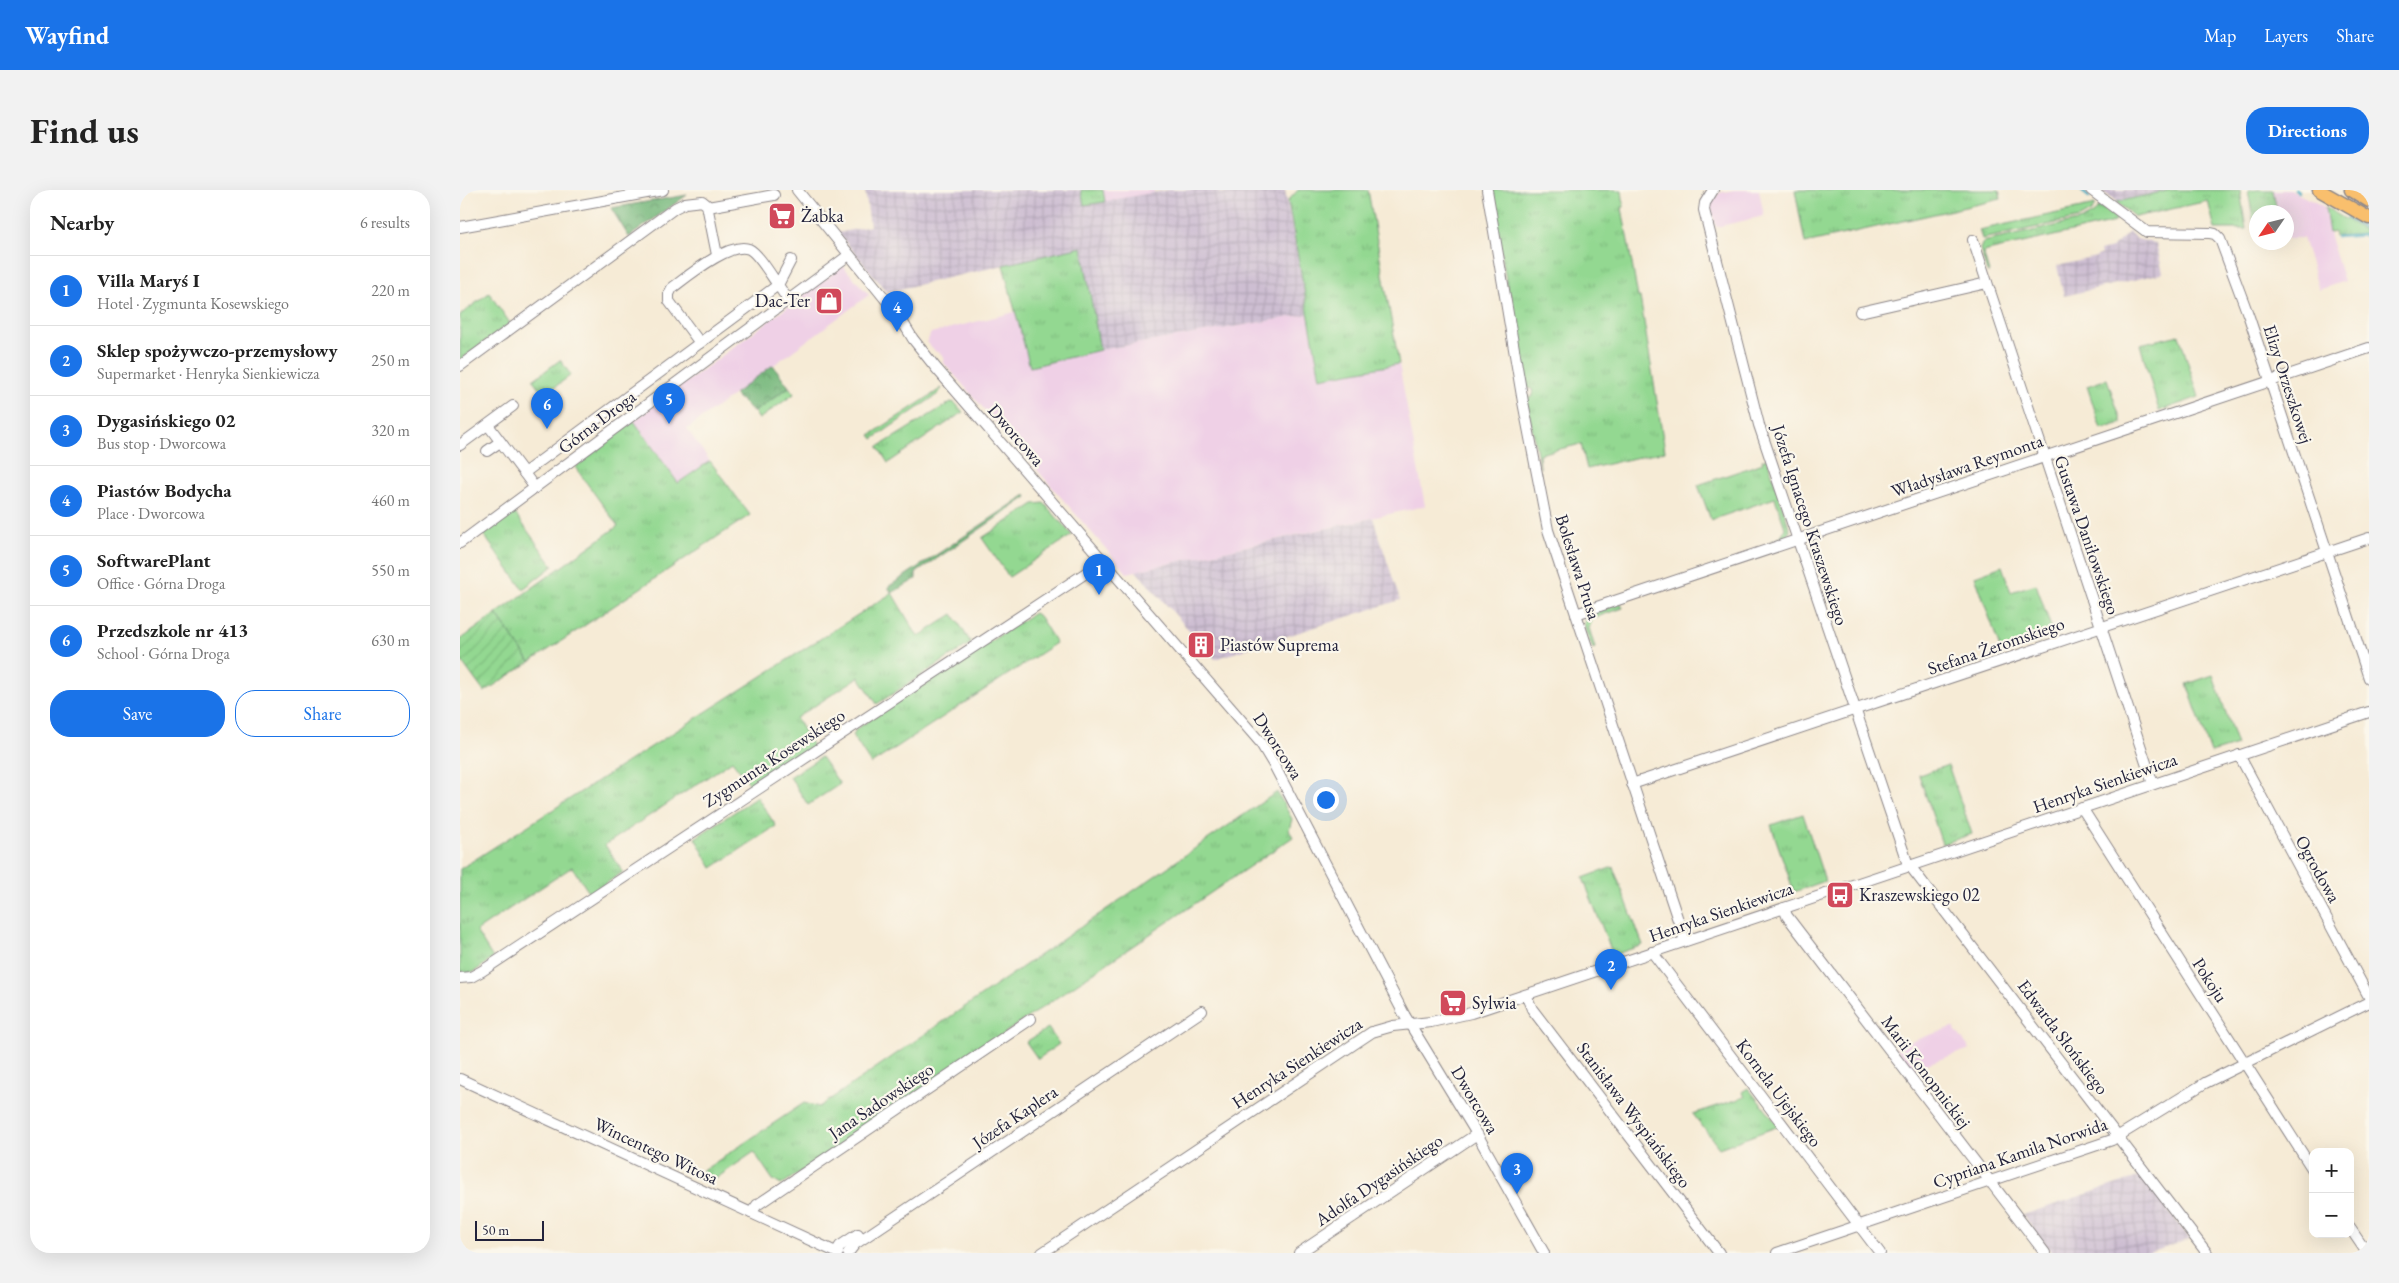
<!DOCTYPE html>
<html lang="en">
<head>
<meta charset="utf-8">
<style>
	:root { --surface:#fff; --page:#f2f2f2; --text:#222; --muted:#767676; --line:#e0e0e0; --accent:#1a73e8 }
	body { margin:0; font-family:"EB Garamond",serif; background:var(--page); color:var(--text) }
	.controls { position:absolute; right:15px; bottom:15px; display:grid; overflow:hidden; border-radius:10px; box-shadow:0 5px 20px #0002 }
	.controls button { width:45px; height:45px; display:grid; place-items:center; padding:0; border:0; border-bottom:1px solid var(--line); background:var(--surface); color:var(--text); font:25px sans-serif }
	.compass { position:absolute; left:1789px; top:15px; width:45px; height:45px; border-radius:50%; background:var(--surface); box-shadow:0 5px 20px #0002; rotate:235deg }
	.scale { position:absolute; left:15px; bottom:12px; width:69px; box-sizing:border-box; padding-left:5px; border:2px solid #22223b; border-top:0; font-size:14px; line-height:18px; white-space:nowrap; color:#22223b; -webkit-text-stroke:4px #fbf7ec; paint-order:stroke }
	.you { position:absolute; left:865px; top:609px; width:18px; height:18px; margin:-12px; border:4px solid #fff; border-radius:50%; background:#1a73e8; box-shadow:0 0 0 8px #1a73e833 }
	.badge { display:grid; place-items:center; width:32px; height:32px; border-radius:50%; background:var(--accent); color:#fff; font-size:16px; font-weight:700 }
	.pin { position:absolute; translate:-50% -41px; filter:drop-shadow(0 1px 2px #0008) }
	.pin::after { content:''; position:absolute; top:26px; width:18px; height:15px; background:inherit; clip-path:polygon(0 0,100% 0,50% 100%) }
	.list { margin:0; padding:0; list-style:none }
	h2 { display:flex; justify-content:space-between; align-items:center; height:65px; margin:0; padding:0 20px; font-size:21px }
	h2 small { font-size:16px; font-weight:400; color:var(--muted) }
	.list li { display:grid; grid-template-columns:32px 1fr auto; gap:15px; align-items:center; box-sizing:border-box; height:70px; padding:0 20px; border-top:1px solid var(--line) }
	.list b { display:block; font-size:19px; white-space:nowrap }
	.list p { margin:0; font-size:16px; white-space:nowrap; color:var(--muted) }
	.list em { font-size:16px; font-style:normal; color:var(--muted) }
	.actions { display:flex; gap:10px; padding:15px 20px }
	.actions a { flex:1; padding:11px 0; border:1px solid var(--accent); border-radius:20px; text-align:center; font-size:18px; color:var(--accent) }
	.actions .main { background:var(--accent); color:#fff }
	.map { position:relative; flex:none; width:1909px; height:1063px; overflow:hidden; border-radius:20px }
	header { display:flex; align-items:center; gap:30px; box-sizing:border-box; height:70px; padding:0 25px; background:var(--accent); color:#fff }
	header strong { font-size:24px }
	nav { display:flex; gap:28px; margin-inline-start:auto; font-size:18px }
	.intro { display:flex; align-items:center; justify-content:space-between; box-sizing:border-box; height:120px; padding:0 30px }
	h1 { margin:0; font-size:35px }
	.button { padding:12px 22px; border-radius:20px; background:var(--accent); color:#fff; font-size:18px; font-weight:700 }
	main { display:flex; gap:30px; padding:0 30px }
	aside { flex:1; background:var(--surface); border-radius:20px; box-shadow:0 5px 20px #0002 }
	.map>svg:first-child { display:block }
	.built { fill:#efd0e6 }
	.industrial { fill:url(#industrial-grid) }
	.grass { fill:url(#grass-tufts); stroke:#5a7d66 }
	.forest { fill:url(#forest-crowns); stroke:#4c6d5b }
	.garden { fill:url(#garden-furrows); stroke:#5a7d66 }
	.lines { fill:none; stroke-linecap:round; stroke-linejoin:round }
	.stream { stroke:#45acc4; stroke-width:2.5 }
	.minor-casing { stroke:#8c8688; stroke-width:12 }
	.major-casing { stroke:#8c8688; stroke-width:15 }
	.minor { stroke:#fff; stroke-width:10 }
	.major { stroke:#f9bf6d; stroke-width:12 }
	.labels { text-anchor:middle; stroke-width:4.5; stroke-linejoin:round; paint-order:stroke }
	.poi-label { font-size:18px; fill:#22223b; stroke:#fbf7ec; text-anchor:start }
	.street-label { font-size:18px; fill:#22223b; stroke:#fbf7ec }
</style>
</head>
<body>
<header>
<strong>Wayfind</strong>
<nav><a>Map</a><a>Layers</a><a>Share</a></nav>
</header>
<div class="intro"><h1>Find us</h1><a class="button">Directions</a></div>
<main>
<aside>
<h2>Nearby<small>6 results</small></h2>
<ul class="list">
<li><span class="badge">1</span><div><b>Villa Maryś I</b><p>Hotel · Zygmunta Kosewskiego</p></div><em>220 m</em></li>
<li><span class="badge">2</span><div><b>Sklep spożywczo-przemysłowy</b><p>Supermarket · Henryka Sienkiewicza</p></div><em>250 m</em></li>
<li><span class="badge">3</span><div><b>Dygasińskiego 02</b><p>Bus stop · Dworcowa</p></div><em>320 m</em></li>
<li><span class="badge">4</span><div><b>Piastów Bodycha</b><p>Place · Dworcowa</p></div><em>460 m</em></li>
<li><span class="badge">5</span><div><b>SoftwarePlant</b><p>Office · Górna Droga</p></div><em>550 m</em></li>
<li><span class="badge">6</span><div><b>Przedszkole nr 413</b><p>School · Górna Droga</p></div><em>630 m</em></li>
</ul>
<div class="actions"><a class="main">Save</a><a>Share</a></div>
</aside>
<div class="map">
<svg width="1909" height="1063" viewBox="0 0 1909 1063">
	<defs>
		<pattern id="industrial-grid" width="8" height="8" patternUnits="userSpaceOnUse" patternTransform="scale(1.25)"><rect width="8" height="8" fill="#cdbed2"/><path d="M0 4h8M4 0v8" fill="none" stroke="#b0a3b5"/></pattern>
		<pattern id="grass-tufts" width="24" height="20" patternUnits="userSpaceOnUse" patternTransform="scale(1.25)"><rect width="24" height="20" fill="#93d891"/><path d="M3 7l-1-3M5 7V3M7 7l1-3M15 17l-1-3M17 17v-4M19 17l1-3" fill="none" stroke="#7eb97e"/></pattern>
		<pattern id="forest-crowns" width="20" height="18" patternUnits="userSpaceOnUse" patternTransform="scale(1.25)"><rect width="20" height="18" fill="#76b87b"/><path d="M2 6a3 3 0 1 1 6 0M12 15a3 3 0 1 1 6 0" fill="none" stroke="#609566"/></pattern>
		<pattern id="garden-furrows" width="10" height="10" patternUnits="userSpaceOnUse" patternTransform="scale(1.25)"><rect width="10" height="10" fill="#93d891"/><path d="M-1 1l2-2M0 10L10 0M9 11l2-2" fill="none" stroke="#7eb97e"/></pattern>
	</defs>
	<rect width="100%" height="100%" fill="#fbf7ec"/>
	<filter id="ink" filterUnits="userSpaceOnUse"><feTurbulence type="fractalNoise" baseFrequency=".02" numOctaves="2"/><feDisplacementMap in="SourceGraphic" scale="10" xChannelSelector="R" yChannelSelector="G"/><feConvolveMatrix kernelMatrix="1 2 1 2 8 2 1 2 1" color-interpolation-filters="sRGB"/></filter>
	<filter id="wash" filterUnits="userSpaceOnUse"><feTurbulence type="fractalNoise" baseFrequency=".0096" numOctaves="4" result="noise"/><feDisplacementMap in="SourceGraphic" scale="20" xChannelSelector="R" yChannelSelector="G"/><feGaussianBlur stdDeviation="1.12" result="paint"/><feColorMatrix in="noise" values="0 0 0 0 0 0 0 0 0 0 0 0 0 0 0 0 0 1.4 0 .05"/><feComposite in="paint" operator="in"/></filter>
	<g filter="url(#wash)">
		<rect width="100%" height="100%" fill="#f6ebd6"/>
		<g class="built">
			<path d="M621 0H694V3L624 15Z"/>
			<path d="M1274 0H1299L1304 26 1256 37 1250 15 1259 3Z"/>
			<path d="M1813 0H1830L1865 17 1870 47 1884 91 1859 100 1843 48H1827L1826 22H1817Z"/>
			<path d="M383 76 409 105 227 239 250 271 218 294 174 231Z"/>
			<path d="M555 122 570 177 640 160 848 124 860 188 939 174 965 316 667 383 483 172 485 169 479 162H476L467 152 471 143Z"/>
			<path d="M1493 837 1510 859 1452 879 1435 857Z"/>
		</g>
		<g class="industrial">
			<path d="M405 0H621L624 15 708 0H759L760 3 780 0H825L848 124 640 160 622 57 427 102 378 43 410 36Z"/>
			<path d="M1640 0H1711L1658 12Z"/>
			<path d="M1669 42 1677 49 1696 53 1703 83 1604 106 1597 76 1636 67 1641 64 1640 61 1652 58Z"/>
			<path d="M913 328 940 410 755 469 676 381Z"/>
			<path d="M1681 986 1730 1049 1690 1063H1592L1563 1025Z"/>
		</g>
		<g class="grass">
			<path d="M621 0H643L645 12 624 15Z"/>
			<path d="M838 0H908L939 174 860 188 828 11Z"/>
			<path d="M1031 0H1162L1164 17 1162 18 1178 107H1180L1205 261 1127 279 1121 254 1079 264 1080 278 1066 209 1073 206 1072 199 1064 197Z"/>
			<path d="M1335 0H1539L1541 9 1345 53Z"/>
			<path d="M1711 0H1780L1786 39H1755L1748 11 1675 27 1656 12Z"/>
			<path d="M1788 0H1813L1817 22H1796V45Z"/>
			<path d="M1635 15 1632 21 1620 28 1522 49 1519 40Z"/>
			<path d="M1640 16 1657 29 1655 32 1523 62 1529 82H1527L1520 59 1523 52 1622 30 1633 24Z"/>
			<path d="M1865 17 1905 41V44L1875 46 1874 42 1869 43Z"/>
			<path d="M622 57 640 160 570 177 543 75Z"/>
			<path d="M29 103 50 133 0 170V125Z"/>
			<path d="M1719 145 1739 207 1699 221 1680 154Z"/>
			<path d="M100 170 111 185 84 205 73 190Z"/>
			<path d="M1647 189 1662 233 1641 239 1627 196Z"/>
			<path d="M329 197 334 204 299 229 294 222Z"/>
			<path d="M482 198 478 204 413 249 410 245Z"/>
			<path d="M491 212 495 213 503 222 428 273 418 257Z"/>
			<path d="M174 231 218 293 250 271 290 325 70 472 36 424 158 336 115 277Z"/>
			<path d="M1307 268 1330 340 1327 346 1309 352 1321 347 1325 338 1315 308 1251 330 1238 295 1303 273 1302 270Z"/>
			<path d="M584 313 612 345 549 387 522 348 574 314Z"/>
			<path d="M54 322 93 376 63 399 23 344Z"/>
			<path d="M1542 376 1551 402 1576 394 1594 446 1542 464 1515 386Z"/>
			<path d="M432 403 458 447 493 424 511 453 417 514 399 487 336 528 354 558 293 598 272 571 145 655 163 682 130 704 112 677 16 741 33 768 14 782 0 784V679Z"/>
			<path d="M1161 413 1163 418 1133 428 1129 438 1135 458 1133 459C1129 448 1120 436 1127 425Z"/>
			<path d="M574 423 580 427 596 453 411 574 393 546 396 539Z"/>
			<path d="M1753 485 1777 555 1751 563 1727 494Z"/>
			<path d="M361 567 380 594 348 615 330 587Z"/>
			<path d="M1488 575 1512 644 1482 654 1459 585Z"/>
			<path d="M817 602 832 629 829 640 833 647 321 995 313 990 294 962 248 994 235 986 344 913 359 917Z"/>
			<path d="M297 607 316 636 252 678 235 648Z"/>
			<path d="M1343 624 1365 691 1334 702 1311 635Z"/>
			<path d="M1153 677 1183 755 1153 765 1123 688Z"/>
			<path d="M588 838 599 854 578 869 566 852Z"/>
			<path d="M1288 898 1319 936 1259 958 1233 924 1285 907 1282 902Z"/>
		</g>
		<g class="forest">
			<path d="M227 5 169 47 151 18Z"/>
			<path d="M313 175 329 197 294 222 274 204Z"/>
			<path d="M566 305 567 307 456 383V389L432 403 428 397Z"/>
		</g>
		<path class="garden" d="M36 424 70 472 24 502 0 469V450Z"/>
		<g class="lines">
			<g class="stream">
				<path d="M1620 0 1629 7"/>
				<path d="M1835 0 1838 2"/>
				<path d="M1887 28 1909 41"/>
				<path d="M1876 47 1909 45"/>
			</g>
		</g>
	</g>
	<g filter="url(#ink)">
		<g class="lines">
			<g class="minor-casing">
				<g id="minor">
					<path d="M337 0 439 126 453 149 476 178 800 552 815 577 945 826 1017 944 1084 1063"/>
					<path d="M1027 0 1063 212 1088 340 1225 751"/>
					<path d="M1253 0 1245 13 1244 20 1299 235 1447 672 1747 1063"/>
					<path d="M1631 0 1687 42 1750 43 1755 44 1760 49 1789 127 1909 488"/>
					<path d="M248 17 314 5"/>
					<path d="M0 37 203 0"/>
					<path d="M1513 50 1693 594"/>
					<path d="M1400 122 1527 93"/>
					<path d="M240 153 209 111V104L212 98C227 87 270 51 289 59 298 63 312 87 318 95L331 70"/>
					<path d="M0 176 215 18 225 13 242 11 247 15 257 65"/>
					<path d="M28 235 64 283"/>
					<path d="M0 255 53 216"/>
					<path d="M27 261 40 252"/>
					<path d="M75 298 64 283 318 95 328 110"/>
					<path d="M0 353 389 65"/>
					<path d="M1116 424 1909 158"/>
					<path d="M1779 565 1909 807"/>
					<path d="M1172 594 1909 348"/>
					<path d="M1622 618 1853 980"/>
					<path d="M1324 718 1327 726 1585 1063"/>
					<path d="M1192 762 1420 1063"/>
					<path d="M0 788 11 787 22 781 644 371"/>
					<path d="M1066 805 1072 819 1259 1063"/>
					<path d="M0 889 378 1063"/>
					<path d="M291 1023 297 1015 571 829"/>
					<path d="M1890 1038 1907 1063"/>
					<path d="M376 1062 380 1056 398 1044"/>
					<path d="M388 1063 395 1054 742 821"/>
					<path d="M582 1063 912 842 933 836 971 832 1011 823 1909 522"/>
					<path d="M839 1063 1017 944"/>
					<path d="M1317 1063 1652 950 1745 893 1909 812"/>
				</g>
			</g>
			<g class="major-casing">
				<g id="major">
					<path d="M1859 0 1909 28"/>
					<path d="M1891 0 1909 11"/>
				</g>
			</g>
			<use href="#minor" class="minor"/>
			<use href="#major" class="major"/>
		</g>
	</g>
	<defs>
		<g id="supermarket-square" transform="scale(1.4375)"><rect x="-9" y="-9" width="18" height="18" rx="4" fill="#d1495b" stroke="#fbf7ec"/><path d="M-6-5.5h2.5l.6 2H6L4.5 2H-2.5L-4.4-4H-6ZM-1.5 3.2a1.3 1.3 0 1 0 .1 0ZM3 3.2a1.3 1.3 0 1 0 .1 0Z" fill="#fff"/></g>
		<g id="shop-square" transform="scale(1.4375)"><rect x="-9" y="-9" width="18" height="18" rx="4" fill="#d1495b" stroke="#fbf7ec"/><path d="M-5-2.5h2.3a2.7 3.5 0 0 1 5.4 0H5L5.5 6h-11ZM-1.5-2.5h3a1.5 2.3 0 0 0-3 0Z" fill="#fff"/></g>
		<g id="building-square" transform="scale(1.4375)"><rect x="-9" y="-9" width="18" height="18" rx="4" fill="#d1495b" stroke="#fbf7ec"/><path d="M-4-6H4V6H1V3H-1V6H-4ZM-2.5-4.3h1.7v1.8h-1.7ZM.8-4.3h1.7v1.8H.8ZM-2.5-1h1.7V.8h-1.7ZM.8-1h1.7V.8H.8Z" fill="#fff"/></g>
		<g id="bus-square" transform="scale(1.4375)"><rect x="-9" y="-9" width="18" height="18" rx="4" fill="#d1495b" stroke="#fbf7ec"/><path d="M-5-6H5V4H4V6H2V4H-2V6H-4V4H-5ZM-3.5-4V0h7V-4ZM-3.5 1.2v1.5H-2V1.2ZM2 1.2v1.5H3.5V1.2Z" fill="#fff"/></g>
	</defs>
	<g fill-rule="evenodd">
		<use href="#supermarket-square" x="322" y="26"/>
		<use href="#shop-square" x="369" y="111"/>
		<use href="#building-square" x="741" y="455"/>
		<use href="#bus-square" x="1380" y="705"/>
		<use href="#supermarket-square" x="993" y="813"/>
	</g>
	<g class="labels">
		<g class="poi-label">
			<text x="341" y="32">Żabka</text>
			<text x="350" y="117" text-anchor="end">Dac-Ter</text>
			<text x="760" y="461">Piastów Suprema</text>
			<text x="1399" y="711">Kraszewskiego 02</text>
			<text x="1012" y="819">Sylwia</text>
		</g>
		<g class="street-label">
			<text transform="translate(1828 194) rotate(72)" y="6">Elizy Orzeszkowej</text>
			<text transform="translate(137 232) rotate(-37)" y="6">Górna Droga</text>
			<text transform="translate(556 245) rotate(49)" y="6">Dworcowa</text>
			<text transform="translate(1507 276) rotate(-19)" y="6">Władysława Reymonta</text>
			<text transform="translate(1350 335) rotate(72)" y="6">Józefa Ignacego Kraszewskiego</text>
			<text transform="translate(1627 345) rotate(71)" y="6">Gustawa Daniłowskiego</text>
			<text transform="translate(1118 377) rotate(72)" y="6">Bolesława Prusa</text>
			<text transform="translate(1536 456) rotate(-19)" y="6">Stefana Żeromskiego</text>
			<text transform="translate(818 556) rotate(57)" y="6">Dworcowa</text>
			<text transform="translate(314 568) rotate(-33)" y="6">Zygmunta Kosewskiego</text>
			<text transform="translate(1645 593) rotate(-19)" y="6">Henryka Sienkiewicza</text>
			<text transform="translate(1858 679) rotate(61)" y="6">Ogrodowa</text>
			<text transform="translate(1261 722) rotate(-19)" y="6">Henryka Sienkiewicza</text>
			<text transform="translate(1750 790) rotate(57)" y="6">Pokoju</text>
			<text transform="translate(1603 847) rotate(53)" y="6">Edwarda Słońskiego</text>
			<text transform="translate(837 873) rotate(-33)" y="6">Henryka Sienkiewicza</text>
			<text transform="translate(1466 882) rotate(53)" y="6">Marii Konopnickiej</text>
			<text transform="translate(1319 903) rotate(53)" y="6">Kornela Ujejskiego</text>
			<text transform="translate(1015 910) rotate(59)" y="6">Dworcowa</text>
			<text transform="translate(421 911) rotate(-34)" y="6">Jana Sadowskiego</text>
			<text transform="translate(1174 925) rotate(53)" y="6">Stanisława Wyspiańskiego</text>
			<text transform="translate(555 927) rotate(-34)" y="6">Józefa Kaplera</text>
			<text transform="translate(196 961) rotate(25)" y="6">Wincentego Witosa</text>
			<text transform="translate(1560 963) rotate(-19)" y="6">Cypriana Kamila Norwida</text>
			<text transform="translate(919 990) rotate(-34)" y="6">Adolfa Dygasińskiego</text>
		</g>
	</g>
</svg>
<div class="controls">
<button>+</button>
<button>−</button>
</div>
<svg class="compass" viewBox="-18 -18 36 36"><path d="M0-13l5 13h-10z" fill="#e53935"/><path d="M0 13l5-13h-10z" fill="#767676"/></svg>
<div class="scale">50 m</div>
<div class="you"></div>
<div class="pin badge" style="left:639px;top:405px">1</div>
<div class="pin badge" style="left:1151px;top:800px">2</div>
<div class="pin badge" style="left:1057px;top:1004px">3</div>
<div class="pin badge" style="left:437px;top:142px">4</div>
<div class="pin badge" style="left:209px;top:234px">5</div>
<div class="pin badge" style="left:87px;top:239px">6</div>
</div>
</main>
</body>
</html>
